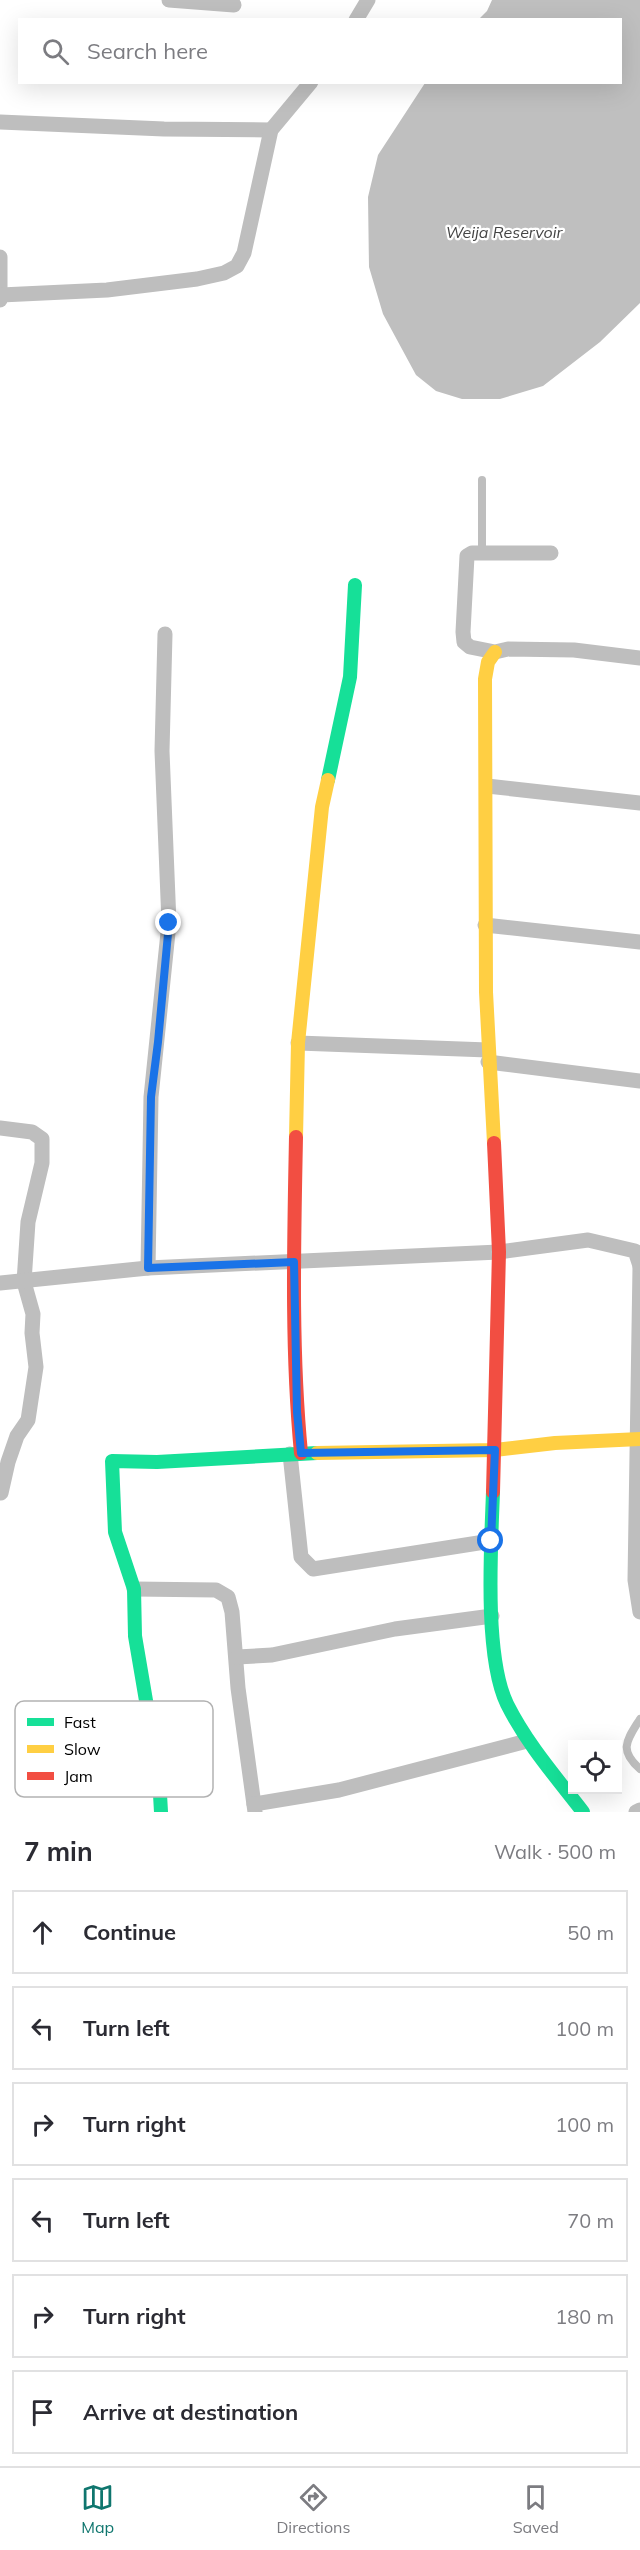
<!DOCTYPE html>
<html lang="en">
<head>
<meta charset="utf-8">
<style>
	:root { --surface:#fff; --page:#f7f7f7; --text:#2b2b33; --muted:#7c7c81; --line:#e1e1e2; --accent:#0f766e }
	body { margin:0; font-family:Mulish,sans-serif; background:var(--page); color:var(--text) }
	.controls { position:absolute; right:18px; bottom:18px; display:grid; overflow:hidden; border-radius:0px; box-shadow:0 6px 24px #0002 }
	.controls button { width:54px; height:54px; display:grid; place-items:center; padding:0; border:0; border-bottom:2px solid var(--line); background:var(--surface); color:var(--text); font:30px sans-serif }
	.stop { position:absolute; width:18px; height:18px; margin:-14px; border:4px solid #1a73e8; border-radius:50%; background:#fff }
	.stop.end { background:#1a73e8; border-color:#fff; box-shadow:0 2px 6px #0008 }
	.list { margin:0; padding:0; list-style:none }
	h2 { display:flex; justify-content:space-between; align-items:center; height:78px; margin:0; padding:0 24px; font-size:26px }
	h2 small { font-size:20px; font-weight:400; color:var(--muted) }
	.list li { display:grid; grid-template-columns:39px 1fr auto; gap:18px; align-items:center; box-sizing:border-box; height:84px; margin:0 12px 12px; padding:0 12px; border:2px solid var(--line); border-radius:0px }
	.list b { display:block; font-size:22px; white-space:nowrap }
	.list em { font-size:20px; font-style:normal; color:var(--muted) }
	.icon { flex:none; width:33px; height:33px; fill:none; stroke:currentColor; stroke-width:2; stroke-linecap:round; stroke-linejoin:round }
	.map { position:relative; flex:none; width:640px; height:1812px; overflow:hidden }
	.search { position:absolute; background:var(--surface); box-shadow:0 6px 24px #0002; left:18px; right:18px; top:18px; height:66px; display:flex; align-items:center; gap:15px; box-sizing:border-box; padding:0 21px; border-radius:0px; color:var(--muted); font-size:22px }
	.sheet { height:654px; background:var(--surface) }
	nav { display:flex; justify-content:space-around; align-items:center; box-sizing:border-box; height:84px; border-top:2px solid var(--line); background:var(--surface); font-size:16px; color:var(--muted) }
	nav a { display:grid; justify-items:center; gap:3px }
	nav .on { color:var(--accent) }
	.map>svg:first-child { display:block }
	.water { fill:#bfbfbf }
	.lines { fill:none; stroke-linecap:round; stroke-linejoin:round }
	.lane { stroke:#bebebe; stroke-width:8 }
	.street { stroke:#bebebe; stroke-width:15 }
	.fast { stroke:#16e098; stroke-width:14 }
	.slow { stroke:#ffcf43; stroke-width:14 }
	.jam { stroke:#f24e42; stroke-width:14 }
	.route { stroke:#1a73e8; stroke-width:8 }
	.labels { text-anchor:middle; stroke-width:4.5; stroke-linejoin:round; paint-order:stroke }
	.water-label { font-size:16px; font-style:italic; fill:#444; stroke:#fff }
	.key { fill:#fff; stroke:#b2b2b2; stroke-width:1.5 }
	.key-label { font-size:16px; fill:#000 }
</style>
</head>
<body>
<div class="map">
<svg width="640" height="1812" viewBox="0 0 640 1812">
	<rect width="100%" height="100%" fill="#fff"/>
	<path class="water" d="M492 0H640V303L600 342 543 386 500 399H462L436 391 416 375 383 314 369 267 368 197 378 155 425 83 620 82V20L479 19 487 11Z"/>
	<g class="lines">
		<g class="lane">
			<path d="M482 480V553"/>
			<path d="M640 1719C627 1740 618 1750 640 1769"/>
		</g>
		<g class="street">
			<path d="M169 0 234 5"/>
			<path d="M356 20 368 0"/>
			<path d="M0 122 164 129 271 130"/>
			<path d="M0 257V300"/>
			<path d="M1 295 107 290 197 279 224 273 237 266 244 253 271 130 311 82"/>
			<path d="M551 553H472L467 556 463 632 464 642 470 647 495 652 508 649 574 650 640 658"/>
			<path d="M487 786 640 803"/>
			<path d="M485 925 640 942"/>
			<path d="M298 1043 488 1050"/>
			<path d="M488 1062 640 1081"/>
			<path d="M0 1128 32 1132 42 1139V1163L28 1222 24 1282 33 1314 32 1333 36 1367 28 1420 17 1436 8 1462 1 1493"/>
			<path d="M640 1267 635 1580 640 1612"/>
			<path d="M148 1268 151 1097 169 923 162 751 165 634"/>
			<path d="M0 1283 148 1268 499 1252 588 1240 635 1251 640 1266"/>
			<path d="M290 1454 301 1557 313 1569 491 1541"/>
			<path d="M134 1589 216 1590 228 1597 232 1612 238 1688 255 1812"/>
			<path d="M237 1657 272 1655 395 1629 492 1616"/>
			<path d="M254 1804 339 1790 527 1741"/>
			<path d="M636 1812 640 1810"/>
		</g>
		<g class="fast">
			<path d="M328 780 350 677 355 585"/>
			<path d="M493 1492C491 1547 484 1656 507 1704 527 1744 556 1777 583 1812"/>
			<path d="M161 1812 159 1777 135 1636 134 1589 115 1532 112 1461 157 1462 317 1453"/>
		</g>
		<g class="slow">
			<path d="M296 1137 298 1043 322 807 328 780"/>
			<path d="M494 1143 486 992 485 679 488 662 495 652"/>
			<path d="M317 1453 495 1450 555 1443 640 1439"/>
		</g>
		<g class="jam">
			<path d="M296 1137C294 1242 291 1348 301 1453"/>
			<path d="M493 1492 499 1252 494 1143"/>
		</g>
	</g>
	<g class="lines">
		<path class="route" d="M169 923 158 1042 151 1097 148 1268 294 1262 297 1412 301 1453 495 1450 491 1541"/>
	</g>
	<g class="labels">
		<g class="water-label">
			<text x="504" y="238">Weija Reservoir</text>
		</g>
	</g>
	<rect x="15" y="1701" width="198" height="96" rx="9" class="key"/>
	<rect x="27" y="1718" width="27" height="8" fill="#16e098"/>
	<rect x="27" y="1745" width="27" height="8" fill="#ffcf43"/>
	<rect x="27" y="1772" width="27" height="8" fill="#f24e42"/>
	<g class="key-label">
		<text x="64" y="1728">Fast</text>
		<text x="64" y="1755">Slow</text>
		<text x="64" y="1782">Jam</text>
	</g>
</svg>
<div class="controls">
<button><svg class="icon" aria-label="locate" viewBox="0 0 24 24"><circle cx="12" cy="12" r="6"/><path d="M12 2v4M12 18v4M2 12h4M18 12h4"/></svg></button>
</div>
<div class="stop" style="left:491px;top:1541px"></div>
<div class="stop end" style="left:169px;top:923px"></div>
<div class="search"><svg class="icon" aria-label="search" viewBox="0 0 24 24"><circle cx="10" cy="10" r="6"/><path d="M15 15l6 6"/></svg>Search here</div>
</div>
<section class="sheet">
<h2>7 min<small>Walk · 500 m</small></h2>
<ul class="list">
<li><svg class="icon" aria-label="ahead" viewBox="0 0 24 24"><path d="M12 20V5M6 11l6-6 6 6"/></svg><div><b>Continue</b></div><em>50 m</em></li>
<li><svg class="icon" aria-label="left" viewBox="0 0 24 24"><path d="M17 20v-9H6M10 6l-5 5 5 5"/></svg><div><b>Turn left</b></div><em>100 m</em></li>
<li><svg class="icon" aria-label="right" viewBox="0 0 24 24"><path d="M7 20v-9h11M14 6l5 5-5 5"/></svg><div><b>Turn right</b></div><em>100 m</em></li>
<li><svg class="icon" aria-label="left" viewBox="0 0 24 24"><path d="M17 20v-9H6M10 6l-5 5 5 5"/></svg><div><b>Turn left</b></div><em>70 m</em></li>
<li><svg class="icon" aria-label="right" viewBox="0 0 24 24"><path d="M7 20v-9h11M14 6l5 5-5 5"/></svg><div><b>Turn right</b></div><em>180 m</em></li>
<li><svg class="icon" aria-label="arrive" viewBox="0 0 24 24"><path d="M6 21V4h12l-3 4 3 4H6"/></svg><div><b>Arrive at destination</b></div></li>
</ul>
</section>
<nav>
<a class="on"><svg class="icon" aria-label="map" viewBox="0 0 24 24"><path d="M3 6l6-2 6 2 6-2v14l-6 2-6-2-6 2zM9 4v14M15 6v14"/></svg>Map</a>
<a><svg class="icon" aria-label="directions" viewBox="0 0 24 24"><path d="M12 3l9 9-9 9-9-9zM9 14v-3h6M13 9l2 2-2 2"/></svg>Directions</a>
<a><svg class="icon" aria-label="saved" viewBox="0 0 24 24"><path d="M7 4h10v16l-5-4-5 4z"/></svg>Saved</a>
</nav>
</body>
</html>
